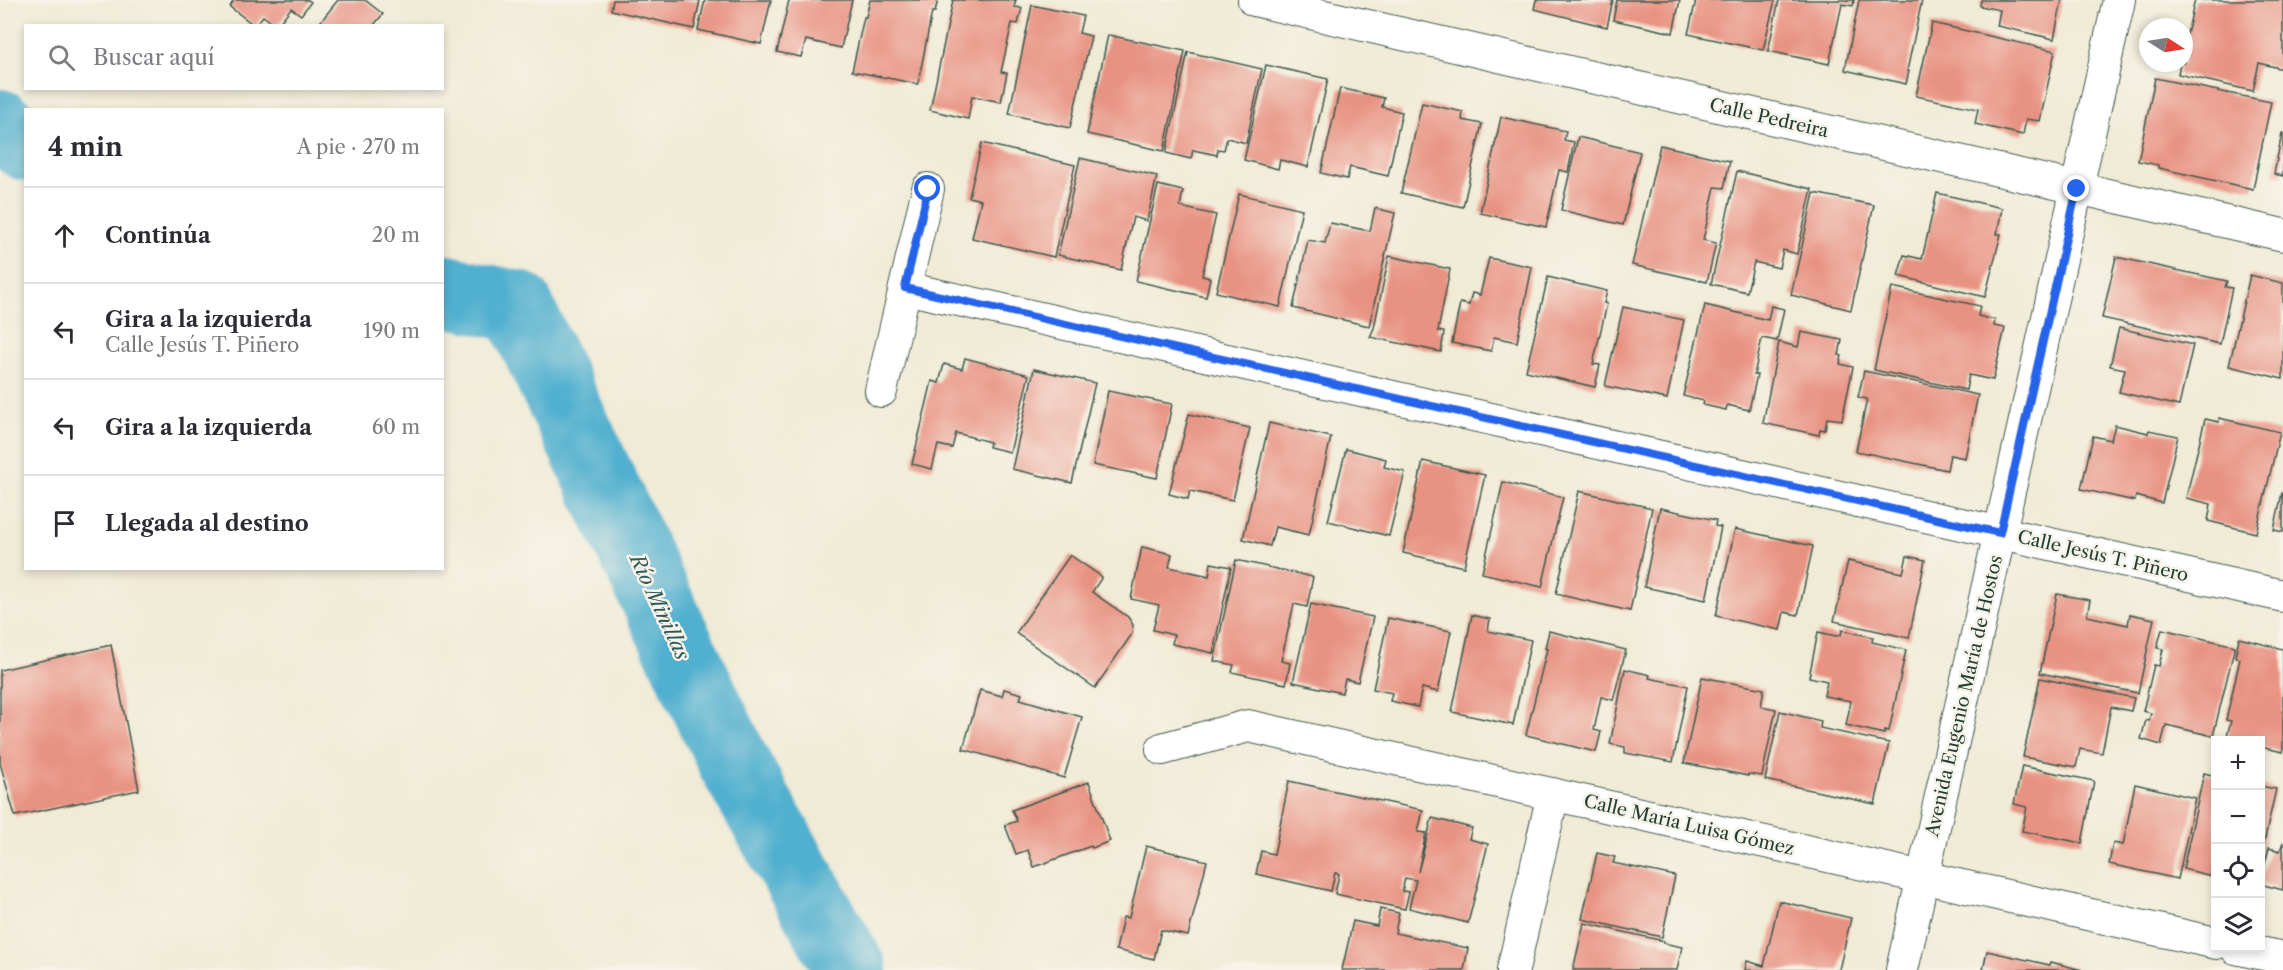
<!DOCTYPE html>
<html lang="es">
<head>
<meta charset="utf-8">
<style>
	:root { --surface:#fff; --page:#f7f7f7; --text:#2b2b33; --muted:#7c7c81; --line:#e1e1e2 }
	body { margin:0; font-family:"Libre Caslon Text",serif; background:var(--page); color:var(--text) }
	.controls { position:absolute; right:18px; bottom:18px; display:grid; overflow:hidden; border-radius:0px; box-shadow:0 3px 9px #0003 }
	.controls button { width:54px; height:54px; display:grid; place-items:center; padding:0; border:0; border-bottom:2px solid var(--line); background:var(--surface); color:var(--text); font:30px sans-serif }
	.compass { position:absolute; left:2139px; top:18px; width:54px; height:54px; border-radius:50%; background:var(--surface); box-shadow:0 3px 9px #0003; rotate:102deg }
	.stop { position:absolute; width:18px; height:18px; margin:-14px; border:4px solid #2563eb; border-radius:50%; background:#fff }
	.stop.end { background:#2563eb; border-color:#fff; box-shadow:0 2px 6px #0008 }
	.list { margin:0; padding:0; list-style:none }
	h2 { display:flex; justify-content:space-between; align-items:center; height:78px; margin:0; padding:0 24px; font-size:26px }
	h2 small { font-size:20px; font-weight:400; color:var(--muted) }
	.list li { display:grid; grid-template-columns:39px 1fr auto; gap:18px; align-items:center; box-sizing:border-box; height:96px; padding:0 24px; border-top:2px solid var(--line) }
	.list b { display:block; font-size:22px; white-space:nowrap }
	.list p { margin:0; font-size:20px; white-space:nowrap; color:var(--muted) }
	.list em { font-size:20px; font-style:normal; color:var(--muted) }
	.icon { flex:none; width:33px; height:33px; fill:none; stroke:currentColor; stroke-width:2; stroke-linecap:round; stroke-linejoin:round }
	.map { position:relative; flex:none; width:2283px; height:970px; overflow:hidden }
	.search { position:absolute; background:var(--surface); box-shadow:0 3px 9px #0003; left:24px; top:24px; width:420px; height:66px; display:flex; align-items:center; gap:15px; box-sizing:border-box; padding:0 21px; border-radius:0px; color:var(--muted); font-size:22px }
	.panel { position:absolute; background:var(--surface); box-shadow:0 3px 9px #0003; left:24px; top:108px; width:420px; height:462px; border-radius:0px }
	.map>svg:first-child { display:block }
	.lines { fill:none; stroke-linecap:round; stroke-linejoin:round }
	.river { stroke:#51b0cf; stroke-width:72 }
	.building { fill:#e89282 }
	.minor-casing { stroke:#3e574c; stroke-width:34 }
	.minor { stroke:#fff; stroke-width:32 }
	.route { stroke:#2563eb; stroke-width:8 }
	.labels { text-anchor:middle; stroke-width:5; stroke-linejoin:round; paint-order:stroke }
	.street-label { font-size:18px; fill:#1f3d34; stroke:#f7f3e8 }
	.water-label { font-size:20px; font-style:italic; fill:#2c5a5b; stroke:#f7f3e8 }
</style>
</head>
<body>
<div class="map">
<svg width="2283" height="970" viewBox="0 0 2283 970">
	<rect width="100%" height="100%" fill="#f7f3e8"/>
	<filter id="ink" filterUnits="userSpaceOnUse"><feTurbulence type="fractalNoise" baseFrequency=".0167" numOctaves="2"/><feDisplacementMap in="SourceGraphic" scale="12" xChannelSelector="R" yChannelSelector="G"/><feConvolveMatrix kernelMatrix="1 2 1 2 8 2 1 2 1" color-interpolation-filters="sRGB"/></filter>
	<filter id="wash" filterUnits="userSpaceOnUse"><feTurbulence type="fractalNoise" baseFrequency=".008" numOctaves="4" result="noise"/><feDisplacementMap in="SourceGraphic" scale="24" xChannelSelector="R" yChannelSelector="G"/><feGaussianBlur stdDeviation="1.35" result="paint"/><feColorMatrix in="noise" values="0 0 0 0 0 0 0 0 0 0 0 0 0 0 0 0 0 1.4 0 .05"/><feComposite in="paint" operator="in"/></filter>
	<g filter="url(#wash)">
		<rect width="100%" height="100%" fill="#f0ebd5"/>
		<g class="lines">
			<g class="river">
				<path d="M0 125 26 145"/>
				<path d="M442 290 518 307 735 765 851 970"/>
			</g>
		</g>
		<g id="blocks">
			<g class="building">
				<path d="M234 0H308L311 2 301 15 291 8 277 26 263 16 255 26 230 7Z"/>
				<path d="M338 0H365L383 14 373 26H317Z"/>
				<path d="M613 0H700L694 29 611 10Z"/>
				<path d="M705 0H771L761 44 698 30Z"/>
				<path d="M789 0H852L841 48 806 40 801 57 777 52Z"/>
				<path d="M870 0H938L935 12H932L918 84 852 71 864 17H866Z"/>
				<path d="M953 0H1016L1014 7 1022 8 1018 24 1012 23 1001 72 1007 73 1001 102 972 96 968 119 930 110Z"/>
				<path d="M1536 0H1613L1607 27 1534 9Z"/>
				<path d="M1617 0H1680L1673 33 1613 20Z"/>
				<path d="M1696 0H1775L1763 50 1688 34Z"/>
				<path d="M1779 0H1854L1853 6 1842 4 1829 64 1768 51Z"/>
				<path d="M1859 0H1922L1907 71H1909L1906 84 1845 70Z"/>
				<path d="M1981 0H2062L2054 39 1997 26 2000 10 1980 6Z"/>
				<path d="M2195 0H2283V69L2259 63 2253 91 2178 74 2180 63H2184V47Z"/>
				<path d="M1032 5 1083 16 1079 33 1091 36 1070 128 1009 114Z"/>
				<path d="M1932 23 2055 51 2040 121 2026 119 2023 135 1975 124 1978 109 1916 96Z"/>
				<path d="M1108 35 1185 51 1164 151 1087 134Z"/>
				<path d="M1188 52 1262 69 1246 143 1227 138 1224 150 1218 149 1217 155 1193 150 1191 159 1166 153Z"/>
				<path d="M1266 65 1328 79 1308 167 1280 160 1278 169 1244 160Z"/>
				<path d="M2155 78 2271 102 2253 189 2158 168V165L2138 161Z"/>
				<path d="M1340 88 1384 98 1382 107 1402 112 1388 176 1350 167 1347 179 1321 173Z"/>
				<path d="M1422 103 1463 112 1462 120 1482 124 1463 207 1401 193Z"/>
				<path d="M1501 117 1566 131 1564 140 1574 142 1568 172 1559 170 1546 227 1480 213Z"/>
				<path d="M2282 133H2283V176L2274 174Z"/>
				<path d="M1578 137 1640 152 1623 225 1561 210Z"/>
				<path d="M982 143 1075 165 1054 257 972 238 981 200 969 197Z"/>
				<path d="M1660 145 1730 161 1724 188 1715 187 1703 240 1716 243 1707 282 1632 265Z"/>
				<path d="M1080 158 1157 176 1147 221 1133 217 1121 270 1058 255Z"/>
				<path d="M1737 171 1812 189 1797 254 1783 250 1779 268 1754 262 1747 292 1711 284Z"/>
				<path d="M1158 185 1183 191 1180 207 1216 215 1202 276 1210 278 1206 297 1136 281Z"/>
				<path d="M1814 193 1874 205 1851 310 1791 295Z"/>
				<path d="M1937 193 2002 208 1997 234H2001L1985 297 1898 276 1904 255 1922 259Z"/>
				<path d="M1239 194 1302 209 1280 307 1216 292Z"/>
				<path d="M1375 208 1395 213 1369 326 1293 308 1308 240 1325 243 1330 223 1370 231Z"/>
				<path d="M1389 256 1450 269 1438 331 1444 332 1441 352 1370 337 1374 328Z"/>
				<path d="M2116 257 2227 281 2225 287 2232 288 2220 344 2102 318Z"/>
				<path d="M1489 258 1532 267 1517 342 1494 337 1491 351 1452 343 1460 303 1469 305 1472 293 1480 295Z"/>
				<path d="M2250 275 2283 283V379L2229 366Z"/>
				<path d="M1548 277 1607 291 1604 303 1607 304 1593 364 1600 365 1595 387 1526 371Z"/>
				<path d="M1892 287 1980 306 1978 316 1995 320 1994 326 2005 328 1993 380 1969 375 1966 390 1874 370Z"/>
				<path d="M1705 305 1768 320 1771 306 1784 309 1777 341 1762 338 1754 375H1757L1749 410 1727 405 1726 410 1703 405 1704 401 1683 396Z"/>
				<path d="M1623 307 1684 320 1667 399 1605 386Z"/>
				<path d="M2119 328 2193 345 2179 406 2119 392 2125 369 2110 366Z"/>
				<path d="M1801 332 1842 340 1839 355 1842 356 1840 364 1853 367 1842 420 1827 418 1825 430 1820 429 1819 435 1763 423 1779 342 1798 347Z"/>
				<path d="M965 358 1029 375 1010 452 989 447 990 442 956 433 952 448 938 445 932 469 912 464 932 381 939 383 944 364 962 369Z"/>
				<path d="M1034 369 1095 383 1072 483 1012 469Z"/>
				<path d="M1864 371 1978 395 1965 458 1950 455 1947 470 1856 451 1867 399 1858 397Z"/>
				<path d="M1108 391 1172 404 1157 478 1093 465Z"/>
				<path d="M1189 414 1250 428 1233 500 1190 491 1188 499 1169 494Z"/>
				<path d="M2219 418 2280 432 2256 533 2208 521 2211 504 2186 498 2205 419 2219 422Z"/>
				<path d="M1269 423 1331 437 1309 535 1275 527 1270 546 1243 539Z"/>
				<path d="M2115 425 2148 433 2149 430 2178 436 2162 503 2136 496 2135 501 2081 489 2093 436 2111 440Z"/>
				<path d="M1346 449 1386 459 1384 467 1405 472 1389 536 1328 521Z"/>
				<path d="M1423 461 1485 475 1464 567 1403 553Z"/>
				<path d="M1503 482 1563 497 1542 587 1482 573Z"/>
				<path d="M1579 491 1652 508 1630 611 1556 594Z"/>
				<path d="M2282 493 2283 494V532L2274 530Z"/>
				<path d="M1660 508 1716 520 1715 526 1721 527 1706 600 1644 587Z"/>
				<path d="M1735 529 1813 546 1798 615 1784 612 1780 630 1716 616Z"/>
				<path d="M1142 547 1172 554 1169 567 1209 576 1211 563 1231 567 1213 653 1172 644 1174 635 1153 630 1159 605 1131 599Z"/>
				<path d="M1070 555 1102 577 1092 592 1128 617 1133 625 1132 634 1095 688 1016 633Z"/>
				<path d="M1907 556 1925 560 1909 638 1834 621 1848 561 1903 573Z"/>
				<path d="M1236 560 1313 577 1307 607 1294 604 1281 661 1290 663 1286 684 1232 672 1234 665 1214 661Z"/>
				<path d="M2057 594 2090 600 2087 616 2128 625 2130 614 2154 619 2138 693 2040 673Z"/>
				<path d="M1311 604 1373 617 1358 682 1345 679 1342 693 1293 682Z"/>
				<path d="M1472 615 1490 619 1488 631 1531 640 1513 725 1452 712Z"/>
				<path d="M1388 618 1451 631 1438 692 1422 688 1418 707 1390 701 1392 693 1373 689Z"/>
				<path d="M2162 629 2235 646 2213 736 2166 725 2161 745 2141 739 2146 720 2149 721 2151 713 2143 711 2154 665 2159 666 2163 649 2157 648Z"/>
				<path d="M1842 630 1873 637 1872 642 1906 650 1889 731 1885 730 1884 734 1846 725 1851 701 1824 696 1827 681 1809 677 1818 632 1836 636 1841 635Z"/>
				<path d="M1549 631 1626 650 1613 700 1601 697 1594 730 1601 732 1596 752 1526 735 1547 649 1545 648Z"/>
				<path d="M2239 638 2283 649V752L2260 747V740L2226 739 2231 721 2226 720 2240 659 2235 657Z"/>
				<path d="M111 645 139 790 15 816 0 763V670Z"/>
				<path d="M1625 669 1650 675 1649 678 1688 686 1673 762 1625 753V747L1610 744Z"/>
				<path d="M1702 677 1764 689 1761 706 1776 709 1762 776 1748 774V776L1684 763Z"/>
				<path d="M2040 678 2134 698 2131 711 2111 707 2102 753 2080 749 2076 767 2023 757Z"/>
				<path d="M1004 689 1022 694 1020 699 1082 717 1064 778 963 749 980 690 1002 696Z"/>
				<path d="M1780 711 1821 721 1820 728 1889 743 1875 804 1765 780Z"/>
				<path d="M2022 766 2094 781 2082 843 2022 831 2027 807 2014 804Z"/>
				<path d="M2204 773 2216 776V877L2183 869Z"/>
				<path d="M1289 781 1423 810 1418 832 1426 833 1418 872 1432 818 1472 828 1469 839 1488 844 1468 923 1409 908 1416 880 1405 878 1402 891 1409 892 1405 909 1335 894 1339 874 1335 873 1331 891 1256 874 1261 851 1274 854Z"/>
				<path d="M1089 782 1110 841 1092 848 1091 846 1034 867 1028 850 1016 854 1005 825 1017 821 1012 810Z"/>
				<path d="M2135 784 2195 798 2178 879 2109 864 2113 843 2123 845Z"/>
				<path d="M2260 786 2276 789 2261 856H2260Z"/>
				<path d="M2283 842V890L2260 884 2269 848 2280 851Z"/>
				<path d="M1146 846 1207 861 1188 936 1161 930 1154 959 1116 950 1123 917 1129 918Z"/>
				<path d="M1597 853 1615 857 1613 863 1675 876 1662 937 1582 919Z"/>
				<path d="M1779 901 1851 918 1839 970H1745L1747 961 1764 966Z"/>
				<path d="M1380 909 1399 913 1395 933 1468 948 1464 970H1342L1353 921 1377 926Z"/>
				<path d="M1584 923 1664 941 1663 943 1682 947 1677 970H1573Z"/>
				<path d="M1987 951 2050 965 2051 962 2082 970H1983Z"/>
			</g>
		</g>
	</g>
	<g filter="url(#ink)">
		<use href="#blocks" fill-opacity="0" stroke="#3e574c" stroke-width="1.5"/>
		<g class="lines">
			<g class="minor-casing">
				<g id="minor">
					<path d="M1254 0 2283 235"/>
					<path d="M905 288 2283 596"/>
					<path d="M881 391 928 189"/>
					<path d="M1162 749 1248 726 2216 943"/>
					<path d="M2236 948 2283 958"/>
					<path d="M1513 970 1553 794"/>
					<path d="M1902 970 2119 0"/>
				</g>
			</g>
			<use href="#minor" class="minor"/>
		</g>
	</g>
	<g class="lines" filter="url(#ink)">
		<path class="route" d="M928 189 905 288 2000 533 2077 189"/>
	</g>
	<g class="labels">
		<g class="street-label">
			<text transform="translate(1769 118) rotate(13)" y="6">Calle Pedreira</text>
			<text transform="translate(2103 556) rotate(13)" y="6">Calle Jesús T. Piñero</text>
			<text transform="translate(1964 696) rotate(-77)" y="6">Avenida Eugenio María de Hostos</text>
			<text transform="translate(1689 825) rotate(13)" y="6">Calle María Luisa Gómez</text>
		</g>
		<g class="water-label">
			<text transform="translate(660 607) rotate(65)" y="7">Río Minillas</text>
		</g>
	</g>
</svg>
<div class="controls">
<button>+</button>
<button>−</button>
<button><svg class="icon" aria-label="locate" viewBox="0 0 24 24"><circle cx="12" cy="12" r="6"/><path d="M12 2v4M12 18v4M2 12h4M18 12h4"/></svg></button>
<button><svg class="icon" aria-label="layers" viewBox="0 0 24 24"><path d="M12 4l9 5-9 5-9-5zM3 14l9 5 9-5"/></svg></button>
</div>
<svg class="compass" viewBox="-18 -18 36 36"><path d="M0-13l5 13h-10z" fill="#e53935"/><path d="M0 13l5-13h-10z" fill="#7c7c81"/></svg>
<div class="stop" style="left:928px;top:189px"></div>
<div class="stop end" style="left:2077px;top:189px"></div>
<div class="search"><svg class="icon" aria-label="search" viewBox="0 0 24 24"><circle cx="10" cy="10" r="6"/><path d="M15 15l6 6"/></svg>Buscar aquí</div>
<section class="panel">
<h2>4 min<small>A pie · 270 m</small></h2>
<ul class="list">
<li><svg class="icon" aria-label="ahead" viewBox="0 0 24 24"><path d="M12 20V5M6 11l6-6 6 6"/></svg><div><b>Continúa</b></div><em>20 m</em></li>
<li><svg class="icon" aria-label="left" viewBox="0 0 24 24"><path d="M17 20v-9H6M10 6l-5 5 5 5"/></svg><div><b>Gira a la izquierda</b><p>Calle Jesús T. Piñero</p></div><em>190 m</em></li>
<li><svg class="icon" aria-label="left" viewBox="0 0 24 24"><path d="M17 20v-9H6M10 6l-5 5 5 5"/></svg><div><b>Gira a la izquierda</b></div><em>60 m</em></li>
<li><svg class="icon" aria-label="arrive" viewBox="0 0 24 24"><path d="M6 21V4h12l-3 4 3 4H6"/></svg><div><b>Llegada al destino</b></div></li>
</ul>
</section>
</div>
</body>
</html>
